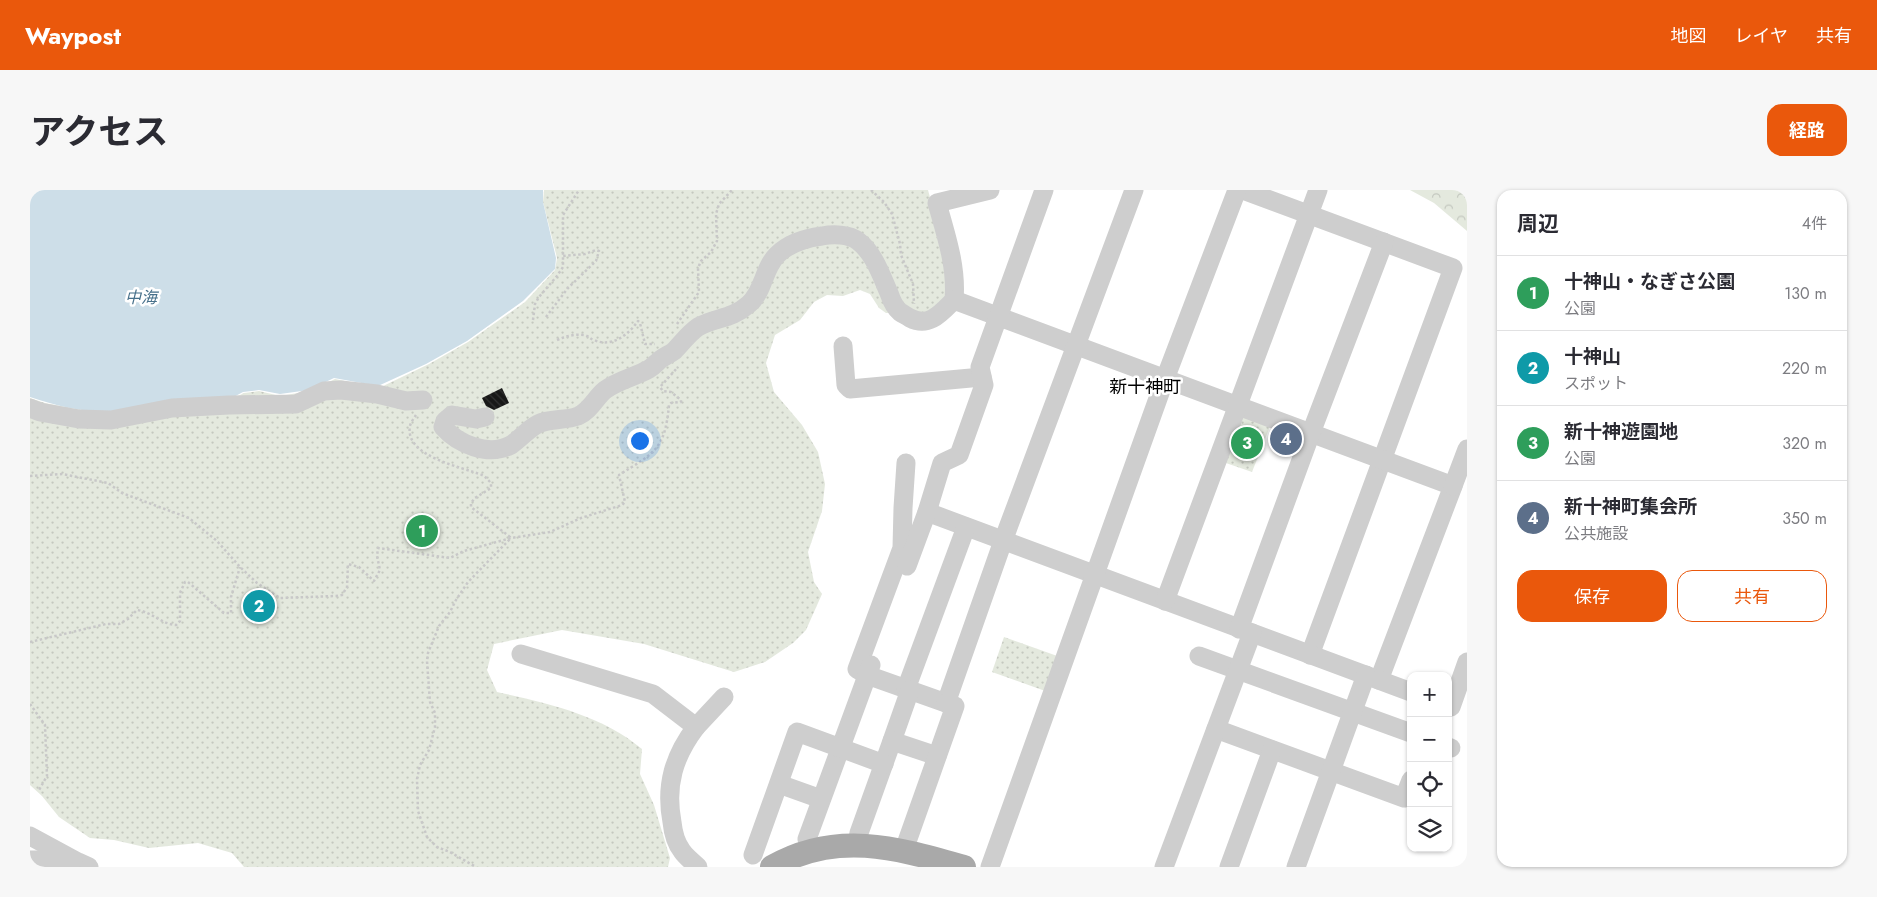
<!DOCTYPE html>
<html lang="ja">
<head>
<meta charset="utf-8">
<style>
	:root { --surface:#fff; --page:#f7f7f7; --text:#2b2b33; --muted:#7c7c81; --line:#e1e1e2; --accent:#ea580c }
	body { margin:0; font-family:Jost,"Noto Sans JP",sans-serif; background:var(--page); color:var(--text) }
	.controls { position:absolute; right:15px; bottom:15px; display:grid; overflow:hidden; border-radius:10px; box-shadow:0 1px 4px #0004 }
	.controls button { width:45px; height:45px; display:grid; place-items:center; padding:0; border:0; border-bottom:1px solid var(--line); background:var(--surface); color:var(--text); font:25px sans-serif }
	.you { position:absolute; left:609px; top:250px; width:18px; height:18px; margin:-12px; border:4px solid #fff; border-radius:50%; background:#1a73e8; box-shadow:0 0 0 8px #1a73e833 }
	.badge { display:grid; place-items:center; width:32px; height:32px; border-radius:50%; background:var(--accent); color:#fff; font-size:16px; font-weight:700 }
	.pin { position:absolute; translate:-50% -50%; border:2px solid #fff; box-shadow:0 1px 5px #0006 }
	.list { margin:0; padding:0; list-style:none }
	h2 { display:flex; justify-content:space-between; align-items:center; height:65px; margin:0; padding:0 20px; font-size:21px }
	h2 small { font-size:16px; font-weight:400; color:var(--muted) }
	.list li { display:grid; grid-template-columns:32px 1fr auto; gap:15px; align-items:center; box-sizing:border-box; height:75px; padding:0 20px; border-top:1px solid var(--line) }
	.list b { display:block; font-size:19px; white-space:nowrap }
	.list p { margin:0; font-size:16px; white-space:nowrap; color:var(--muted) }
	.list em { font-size:16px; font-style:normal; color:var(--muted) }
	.actions { display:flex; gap:10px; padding:15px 20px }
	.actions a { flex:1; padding:11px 0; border:1px solid var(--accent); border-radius:15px; text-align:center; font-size:18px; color:var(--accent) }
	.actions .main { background:var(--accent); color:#fff }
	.icon { flex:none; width:28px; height:28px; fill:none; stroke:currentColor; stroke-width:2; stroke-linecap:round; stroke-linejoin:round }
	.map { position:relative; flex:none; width:1437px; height:677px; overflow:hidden; border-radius:15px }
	header { display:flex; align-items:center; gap:30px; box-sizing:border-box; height:70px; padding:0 25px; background:var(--accent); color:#fff }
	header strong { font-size:24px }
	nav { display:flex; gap:28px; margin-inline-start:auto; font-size:18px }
	.intro { display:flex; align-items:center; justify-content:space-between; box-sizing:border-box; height:120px; padding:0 30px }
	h1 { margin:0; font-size:35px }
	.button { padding:12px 22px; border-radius:15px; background:var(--accent); color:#fff; font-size:18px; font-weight:700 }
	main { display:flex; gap:30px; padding:0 30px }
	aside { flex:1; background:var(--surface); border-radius:15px; box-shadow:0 1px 4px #0004 }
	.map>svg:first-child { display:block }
	.forest { fill:url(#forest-crowns) }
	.park { fill:url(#park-dots) }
	.water { fill:#cddee8 }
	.building { fill:url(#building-back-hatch) }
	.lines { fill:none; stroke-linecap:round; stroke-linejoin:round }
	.path { stroke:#c8c8c8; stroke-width:2.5; stroke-dasharray:2.5 2.5; stroke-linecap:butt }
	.minor { stroke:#cecece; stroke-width:19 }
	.major { stroke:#a9a9a9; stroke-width:24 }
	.labels { text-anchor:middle; stroke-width:5; stroke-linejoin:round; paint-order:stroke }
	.water-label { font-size:16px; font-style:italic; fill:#48718b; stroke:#fff }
	.quarter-label { font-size:18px; fill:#000; stroke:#fff }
</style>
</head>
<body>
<header>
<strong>Waypost</strong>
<nav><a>地図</a><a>レイヤ</a><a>共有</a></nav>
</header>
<div class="intro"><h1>アクセス</h1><a class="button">経路</a></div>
<main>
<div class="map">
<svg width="1437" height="677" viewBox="0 0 1437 677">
	<defs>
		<pattern id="forest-crowns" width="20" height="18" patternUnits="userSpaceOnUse" patternTransform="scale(1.25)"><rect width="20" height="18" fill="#e4e9de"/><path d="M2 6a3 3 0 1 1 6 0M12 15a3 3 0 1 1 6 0" fill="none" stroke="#c4c8bf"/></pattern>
		<pattern id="park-dots" width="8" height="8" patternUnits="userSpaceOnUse" patternTransform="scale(1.25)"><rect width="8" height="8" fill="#e4e9de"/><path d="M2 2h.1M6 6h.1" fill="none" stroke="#c4c8bf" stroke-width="1.8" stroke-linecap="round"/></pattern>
		<pattern id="building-back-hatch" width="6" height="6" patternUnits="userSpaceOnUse" patternTransform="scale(1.25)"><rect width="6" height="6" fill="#181818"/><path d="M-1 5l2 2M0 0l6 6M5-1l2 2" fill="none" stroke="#313131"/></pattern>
	</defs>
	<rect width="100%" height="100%" fill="#fff"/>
	<path class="forest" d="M1380 0H1437V41L1404 13Z"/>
	<g class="park">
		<path d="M514 0H898L918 74V99L912 117 900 126 882 123H856L849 118 840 104 830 100 813 106 797 105 784 112 770 130 745 145 736 173 744 202 772 235 788 262 795 294 792 321 778 362 784 392 792 404 776 440 763 453 735 472 704 482 614 454 532 440 464 454 457 480 467 502C517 513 572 525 612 559L610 584 624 615 640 668 638 677H214L202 663 168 653 119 658 84 650 60 648 29 627 12 606 0 595V208L15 213 61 222 200 210 214 203 229 201 250 206 280 201 305 189 349 198 399 174 438 152 495 112 525 80 527 68 513 12Z"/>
		<path d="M1210 225 1241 234 1222 282 1193 272Z"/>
		<path d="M974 447 1030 467 1018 502 962 482Z"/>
	</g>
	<path class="water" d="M0 0H513V12L526 68 525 79 493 111 437 151 396 174 348 196 304 188 279 200 250 204 229 200 213 202 200 209C163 213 125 220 88 222 59 224 27 216 0 207Z"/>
	<g class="building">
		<path d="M472 198 479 213 464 220 456 216 452 208Z"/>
		<path d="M1244 241 1267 250 1262 263 1256 261 1257 258 1240 253Z"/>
	</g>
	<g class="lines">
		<g class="path">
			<path d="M841 0 854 12 862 24 870 54 871 65 883 94 884 114"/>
			<path d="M516 127 538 98 566 71 569 61 566 60 555 64 533 66"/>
			<path d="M503 130 505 114 509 107 527 86 533 77V25L549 0"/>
			<path d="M647 134 669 102 668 78 671 71 681 62 687 51 686 24 689 14 702 0"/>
			<path d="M527 150C536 146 544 144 554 145 559 146 560 149 564 150 582 158 598 145 608 131L610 133 615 154H625"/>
			<path d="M386 225C384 228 381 232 380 236 374 267 433 277 452 285 456 287 458 290 461 293V298L445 308 441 313V317L480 347V349L438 392 426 410 420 422 409 436 398 463 397 471 400 512 405 523V537L399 560 390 575 387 589 388 621 397 647 407 657 420 662 446 677"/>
			<path d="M0 286 32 284 78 293 92 303 159 328 187 351 210 377 227 393 250 408 306 406 312 405 317 397 318 374 329 377 344 391 350 380 347 366 348 358 420 368 434 361 481 348 520 342 551 328 592 315 595 312 589 285C624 263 635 260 639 215L641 213 651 212V210L641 202 633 201 630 197 648 177"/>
			<path d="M0 452 76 434H89L98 429 107 420C122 422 131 434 146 435L150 431V403L155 392H158L194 423H201V407L210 377"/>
			<path d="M0 514 15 535 17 586 9 600"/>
		</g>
		<g class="minor">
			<path d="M1213 0 1423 78 1280 465"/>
			<path d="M924 110C927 77 916 45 907 13L960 0"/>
			<path d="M813 156 816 195 820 199 952 187"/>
			<path d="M0 218 10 222 49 229 81 230 142 218 199 215 266 214 294 201 311 200 347 204 376 211 393 210"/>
			<path d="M455 227 446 229 422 225 415 231 413 237C428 254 458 267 481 255 490 249 498 239 508 234 520 228 535 231 548 226 560 221 566 207 575 200 588 190 605 187 619 179 624 176 627 172 631 169 635 166 640 164 644 161 652 153 658 144 668 137 685 127 701 130 719 114 734 101 733 79 747 65 758 54 776 48 792 46 803 44 819 44 828 51 844 63 851 85 859 103 861 109 865 118 870 122 873 124 877 126 880 128 899 138 911 123 924 110L1423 296 1349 490"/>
			<path d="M876 273 873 318 872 358 827 479 837 485 916 513 973 351 1104 0"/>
			<path d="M1423 296 1437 259"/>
			<path d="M897 322 1381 502"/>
			<path d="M877 376 897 322 912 273 929 265 954 195 950 177 1014 0"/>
			<path d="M1135 411 1288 0"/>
			<path d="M1209 439 1281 243 1354 52"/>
			<path d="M491 464 623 504 666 537C644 566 635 595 642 632 643 642 645 652 652 661 656 667 663 672 668 677"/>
			<path d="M1169 466 1381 543"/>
			<path d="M876 499 936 337"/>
			<path d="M1421 517 1437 472"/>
			<path d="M666 537 694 507"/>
			<path d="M1186 539 1374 608 1381 590"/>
			<path d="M862 551 880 500"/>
			<path d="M1418 557 1421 558"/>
			<path d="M749 594 791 609"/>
			<path d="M0 646 48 672 59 677"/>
			<path d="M827 654 829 643 862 551 907 566"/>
			<path d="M874 660 925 516 916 513"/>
			<path d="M780 661 777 649 841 475"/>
			<path d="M723 665 767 542 854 574"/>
			<path d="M0 670H43"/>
			<path d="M960 677 1135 189 1207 0"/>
			<path d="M1134 677 1222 443"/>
			<path d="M1199 677 1242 560"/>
			<path d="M1266 677 1336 485"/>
		</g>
		<path class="major" d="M742 677C807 640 867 658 934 677"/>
	</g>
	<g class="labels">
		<g class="water-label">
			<text x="111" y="113">中海</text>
		</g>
		<g class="quarter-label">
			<text x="1115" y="203">新十神町</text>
		</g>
	</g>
</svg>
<div class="controls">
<button>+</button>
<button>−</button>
<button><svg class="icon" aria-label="locate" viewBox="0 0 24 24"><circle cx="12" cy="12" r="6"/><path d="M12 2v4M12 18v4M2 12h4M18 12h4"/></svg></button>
<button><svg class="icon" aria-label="layers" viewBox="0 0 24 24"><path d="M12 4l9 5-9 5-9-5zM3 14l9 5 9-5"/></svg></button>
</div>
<div class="you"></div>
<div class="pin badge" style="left:392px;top:341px;background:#2e9e5b">1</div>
<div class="pin badge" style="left:229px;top:416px;background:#0f9aa8">2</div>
<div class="pin badge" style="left:1217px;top:253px;background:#2e9e5b">3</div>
<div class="pin badge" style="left:1256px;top:249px;background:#5c6f8a">4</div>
</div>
<aside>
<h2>周辺<small>4件</small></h2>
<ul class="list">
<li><span class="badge" style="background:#2e9e5b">1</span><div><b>十神山・なぎさ公園</b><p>公園</p></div><em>130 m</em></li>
<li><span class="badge" style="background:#0f9aa8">2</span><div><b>十神山</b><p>スポット</p></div><em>220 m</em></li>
<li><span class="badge" style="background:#2e9e5b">3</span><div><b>新十神遊園地</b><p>公園</p></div><em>320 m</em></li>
<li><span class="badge" style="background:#5c6f8a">4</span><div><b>新十神町集会所</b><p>公共施設</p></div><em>350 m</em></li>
</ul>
<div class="actions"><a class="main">保存</a><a>共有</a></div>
</aside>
</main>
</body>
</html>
